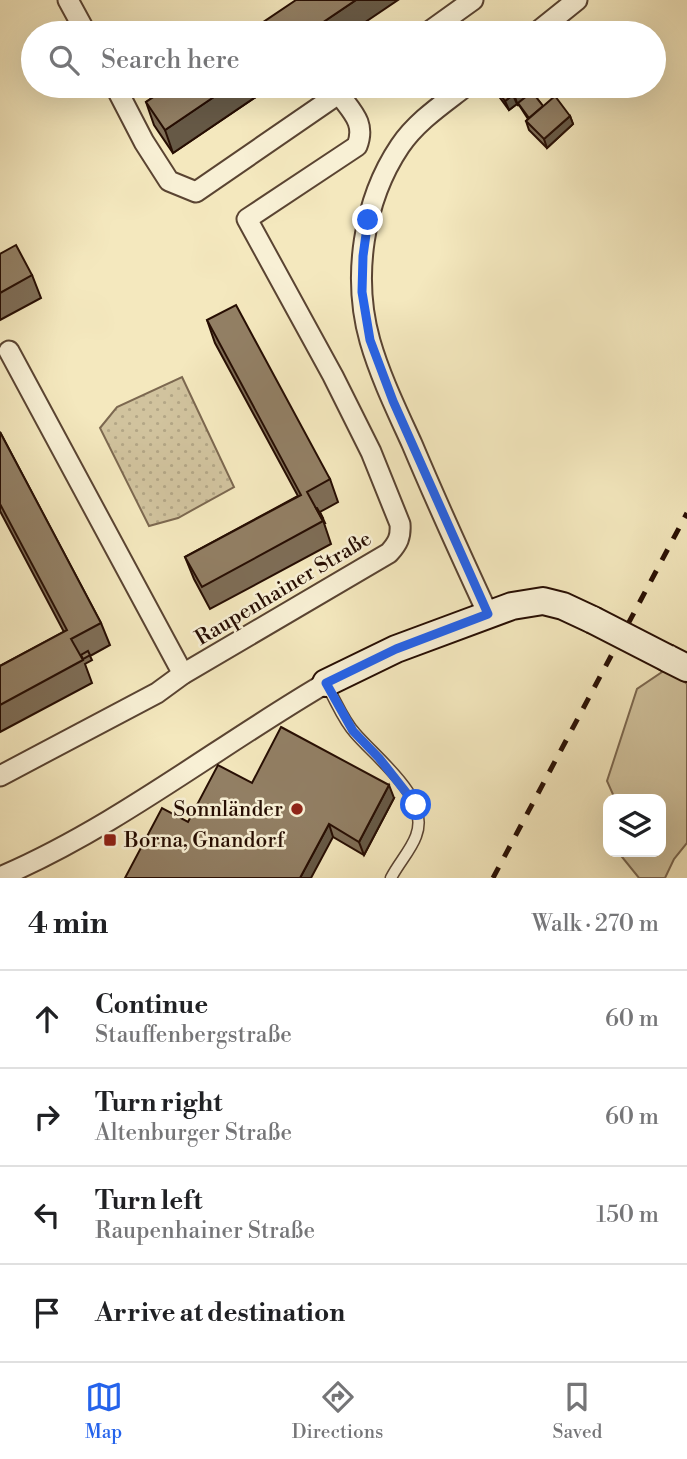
<!DOCTYPE html>
<html lang="en">
<head>
<meta charset="utf-8">
<style>
	:root { --surface:#fff; --page:#f2f2f2; --text:#202124; --muted:#757577; --line:#e0e0e0; --accent:#2563eb }
	body { margin:0; font-family:"Libre Bodoni",serif; background:var(--page); color:var(--text) }
	.controls { position:absolute; right:21px; bottom:21px; display:grid; overflow:hidden; border-radius:14px; box-shadow:0 7px 28px #0002 }
	.controls button { width:63px; height:63px; display:grid; place-items:center; padding:0; border:0; border-bottom:2px solid var(--line); background:var(--surface); color:var(--text); font:35px sans-serif }
	.stop { position:absolute; width:21px; height:21px; margin:-16px; border:5px solid #2563eb; border-radius:50%; background:#fff }
	.stop.end { background:#2563eb; border-color:#fff; box-shadow:0 2px 7px #0008 }
	.list { margin:0; padding:0; list-style:none }
	h2 { display:flex; justify-content:space-between; align-items:center; height:91px; margin:0; padding:0 28px; font-size:30px }
	h2 small { font-size:23px; font-weight:400; color:var(--muted) }
	.list li { display:grid; grid-template-columns:46px 1fr auto; gap:21px; align-items:center; box-sizing:border-box; height:98px; padding:0 28px; border-top:2px solid var(--line) }
	.list b { display:block; font-size:26px; white-space:nowrap }
	.list p { margin:0; font-size:23px; white-space:nowrap; color:var(--muted) }
	.list em { font-size:23px; font-style:normal; color:var(--muted) }
	.icon { flex:none; width:38px; height:38px; fill:none; stroke:currentColor; stroke-width:2; stroke-linecap:round; stroke-linejoin:round }
	.map { position:relative; flex:none; width:687px; height:878px; overflow:hidden }
	.search { position:absolute; background:var(--surface); box-shadow:0 7px 28px #0002; left:21px; right:21px; top:21px; height:77px; display:flex; align-items:center; gap:18px; box-sizing:border-box; padding:0 24px; border-radius:38px; color:var(--muted); font-size:26px }
	.sheet { height:483px; background:var(--surface) }
	nav { display:flex; justify-content:space-around; align-items:center; box-sizing:border-box; height:98px; border-top:2px solid var(--line); background:var(--surface); font-size:19px; color:var(--muted) }
	nav a { display:grid; justify-items:center; gap:4px }
	nav .on { color:var(--accent) }
	.map>svg:first-child { display:block }
	.green { fill:#d1c39e; stroke:#7c6850; stroke-width:2 }
	.park { fill:url(#park-dots); stroke:#7c6850; stroke-width:2 }
	.lines { fill:none; stroke-linecap:round; stroke-linejoin:round }
	.lane-casing { stroke:#5a4432; stroke-width:13 }
	.street-casing { stroke:#5a4432; stroke-width:23 }
	.secondary-casing { stroke:#270e03; stroke-width:30 }
	.lane { stroke:#f8f0d5; stroke-width:10 }
	.street { stroke:#f8f0d5; stroke-width:19 }
	.secondary { stroke:#f8f0d5; stroke-width:26 }
	.rail { stroke:#270e03; stroke-width:5; stroke-dasharray:12 12; stroke-linecap:butt }
	.secondary-bridge-casing { stroke:#270e03; stroke-width:30; stroke-linecap:butt }
	.secondary-bridge { stroke:#f8f0d5; stroke-width:26 }
	.wall { fill:#7e6d56; stroke:#270e03; stroke-width:2 }
	.shaded-wall { fill:#665946; stroke:#270e03; stroke-width:2 }
	.building { fill:#927f64; stroke:#270e03; stroke-width:2 }
	.route { stroke:#2563eb; stroke-width:9 }
	.poi-dot { fill:#8f2418; stroke:#f8f0d5; stroke-width:2.5 }
	.labels { text-anchor:middle; stroke-width:5; stroke-linejoin:round; paint-order:stroke }
	.street-label { font-size:21px; fill:#270e03; stroke:#f8f0d5 }
	.poi-label { font-size:21px; fill:#270e03; stroke:#f8f0d5; text-anchor:end }
</style>
</head>
<body>
<div class="map">
<svg width="687" height="878" viewBox="0 0 687 878">
	<defs>
		<pattern id="park-dots" width="8" height="8" patternUnits="userSpaceOnUse" patternTransform="scale(1.75)"><rect width="8" height="8" fill="#d1c39e"/><path d="M2 2h.1M6 6h.1" fill="none" stroke="#b3a686" stroke-width="1.8" stroke-linecap="round"/></pattern>
	</defs>
	<rect width="100%" height="100%" fill="#f4e8be"/>
	<filter id="stains"><feTurbulence type="fractalNoise" baseFrequency=".00286" numOctaves="4"/><feColorMatrix values="0 0 0 0 .2 0 0 0 0 .09 0 0 0 0 .02 0 0 0 .5 -.17"/></filter>
	<radialGradient id="worn" r=".72"><stop offset=".6" stop-color="#630" stop-opacity="0"/><stop offset="1" stop-color="#630" stop-opacity=".3"/></radialGradient>
	<path class="green" d="M668 668 687 684V843L674 859 665 878H639L618 852H661V799H615L607 781 637 689Z"/>
	<path class="park" d="M182 377 234 487 178 518 149 526 100 428 117 407Z"/>
	<g class="lines">
		<g class="lane-casing">
			<path id="lane" d="M327 686C336 701 343 720 355 733 377 759 431 798 416 836 411 850 398 864 391 878"/>
		</g>
		<g class="street-casing">
			<g id="street">
				<path d="M68 0 86 33"/>
				<path d="M427 33 473 0"/>
				<path d="M536 33 577 0"/>
				<path d="M115 86 144 142 169 181 196 192 350 86"/>
				<path d="M466 86C443 104 417 121 400 146 363 201 352 277 370 341 380 376 397 411 412 444 436 501 462 558 488 614"/>
				<path d="M9 351 183 674"/>
				<path d="M0 776 157 693 183 674 389 553C398 543 401 537 400 524L371 452 333 376 247 219 357 146C366 123 352 112 339 94"/>
				<path d="M0 877C115 828 218 746 326 683"/>
			</g>
		</g>
		<g class="secondary-casing">
			<g id="secondary">
				<path d="M667 658 687 668"/>
				<path d="M326 683 396 649 512 606 543 601 563 606 593 620"/>
			</g>
		</g>
		<use href="#lane" class="lane"/>
		<use href="#street" class="street"/>
		<use href="#secondary" class="secondary"/>
		<path class="rail" d="M493 878 687 513"/>
		<g class="secondary-bridge-casing">
			<path id="secondary-bridge" d="M593 620 667 658"/>
		</g>
		<use href="#secondary-bridge" class="secondary-bridge"/>
	</g>
	<g class="wall">
		<path d="M170 86H272L173 153 154 125 146 102Z"/>
		<path d="M493 86H541L533 93 543 106 570 116 573 124 547 148 529 130 526 121 528 119 519 105 517 104 509 110 495 91Z"/>
		<path d="M0 254 32 275 41 298 0 320Z"/>
		<path d="M207 320 330 479 338 502 320 512 325 523H324L331 544 210 609 194 579 185 557 298 496 215 343Z"/>
		<path d="M0 432 101 623 110 645 90 656 92 660 85 664 92 683 0 732V666L64 632 0 511Z"/>
		<path d="M252 783 394 798 364 855 333 837 188 822Z"/>
	</g>
	<g class="shaded-wall">
		<path d="M356 0H398L349 33H307Z"/>
		<path d="M230 86H272L173 153 165 130Z"/>
		<path d="M528 86H541L519 105 518 103V106L515 97Z"/>
		<path d="M513 95 517 104 509 110 505 101Z"/>
		<path d="M570 116 573 124 547 148 544 139Z"/>
		<path d="M389 785 394 798 364 855 359 842Z"/>
		<path d="M329 824 333 837 311 878H300Z"/>
	</g>
	<g class="building">
		<path d="M296 0H356L307 33H247Z"/>
		<path d="M170 86H230L165 130 146 102Z"/>
		<path d="M494 86H528L515 97 513 95 505 101Z"/>
		<path d="M532 92 543 106 529 118 518 103Z"/>
		<path d="M555 96 570 116 544 139 526 121Z"/>
		<path d="M16 245 32 275 0 293V254Z"/>
		<path d="M236 305 330 479 307 492 323 521 202 587 185 557 301 495 207 320Z"/>
		<path d="M0 432 101 623 71 639 83 660 0 705V666L67 630 0 504Z"/>
		<path d="M316 508H317L323 518 322 519Z"/>
		<path d="M88 651 90 655 83 659 81 655Z"/>
		<path d="M281 727 389 785 359 842 329 824 300 878H125L162 808 188 822 218 765 252 783Z"/>
	</g>
	<g class="lines">
		<path class="route" d="M368 220 363 256 362 292 370 340 393 401 488 614 396 649 326 683 353 731 379 758 416 805"/>
	</g>
	<g class="poi-dot">
		<circle cx="297" cy="809" r="7"/>
		<rect x="103" y="833" width="14" height="14" rx="3.5"/>
	</g>
	<g class="labels">
		<g class="street-label">
			<text transform="translate(283 588) rotate(-31)" y="7">Raupenhainer Straße</text>
		</g>
		<g class="poi-label">
			<text x="283" y="816">Sonnländer</text>
			<text x="124" y="847" text-anchor="start">Borna, Gnandorf</text>
		</g>
	</g>
	<rect width="100%" height="100%" filter="url(#stains)"/>
	<rect width="100%" height="100%" fill="url(#worn)"/>
</svg>
<div class="controls">
<button><svg class="icon" aria-label="layers" viewBox="0 0 24 24"><path d="M12 4l9 5-9 5-9-5zM3 14l9 5 9-5"/></svg></button>
</div>
<div class="stop" style="left:416px;top:805px"></div>
<div class="stop end" style="left:368px;top:220px"></div>
<div class="search"><svg class="icon" aria-label="search" viewBox="0 0 24 24"><circle cx="10" cy="10" r="6"/><path d="M15 15l6 6"/></svg>Search here</div>
</div>
<section class="sheet">
<h2>4 min<small>Walk · 270 m</small></h2>
<ul class="list">
<li><svg class="icon" aria-label="ahead" viewBox="0 0 24 24"><path d="M12 20V5M6 11l6-6 6 6"/></svg><div><b>Continue</b><p>Stauffenbergstraße</p></div><em>60 m</em></li>
<li><svg class="icon" aria-label="right" viewBox="0 0 24 24"><path d="M7 20v-9h11M14 6l5 5-5 5"/></svg><div><b>Turn right</b><p>Altenburger Straße</p></div><em>60 m</em></li>
<li><svg class="icon" aria-label="left" viewBox="0 0 24 24"><path d="M17 20v-9H6M10 6l-5 5 5 5"/></svg><div><b>Turn left</b><p>Raupenhainer Straße</p></div><em>150 m</em></li>
<li><svg class="icon" aria-label="arrive" viewBox="0 0 24 24"><path d="M6 21V4h12l-3 4 3 4H6"/></svg><div><b>Arrive at destination</b></div></li>
</ul>
</section>
<nav>
<a class="on"><svg class="icon" aria-label="map" viewBox="0 0 24 24"><path d="M3 6l6-2 6 2 6-2v14l-6 2-6-2-6 2zM9 4v14M15 6v14"/></svg>Map</a>
<a><svg class="icon" aria-label="directions" viewBox="0 0 24 24"><path d="M12 3l9 9-9 9-9-9zM9 14v-3h6M13 9l2 2-2 2"/></svg>Directions</a>
<a><svg class="icon" aria-label="saved" viewBox="0 0 24 24"><path d="M7 4h10v16l-5-4-5 4z"/></svg>Saved</a>
</nav>
</body>
</html>
